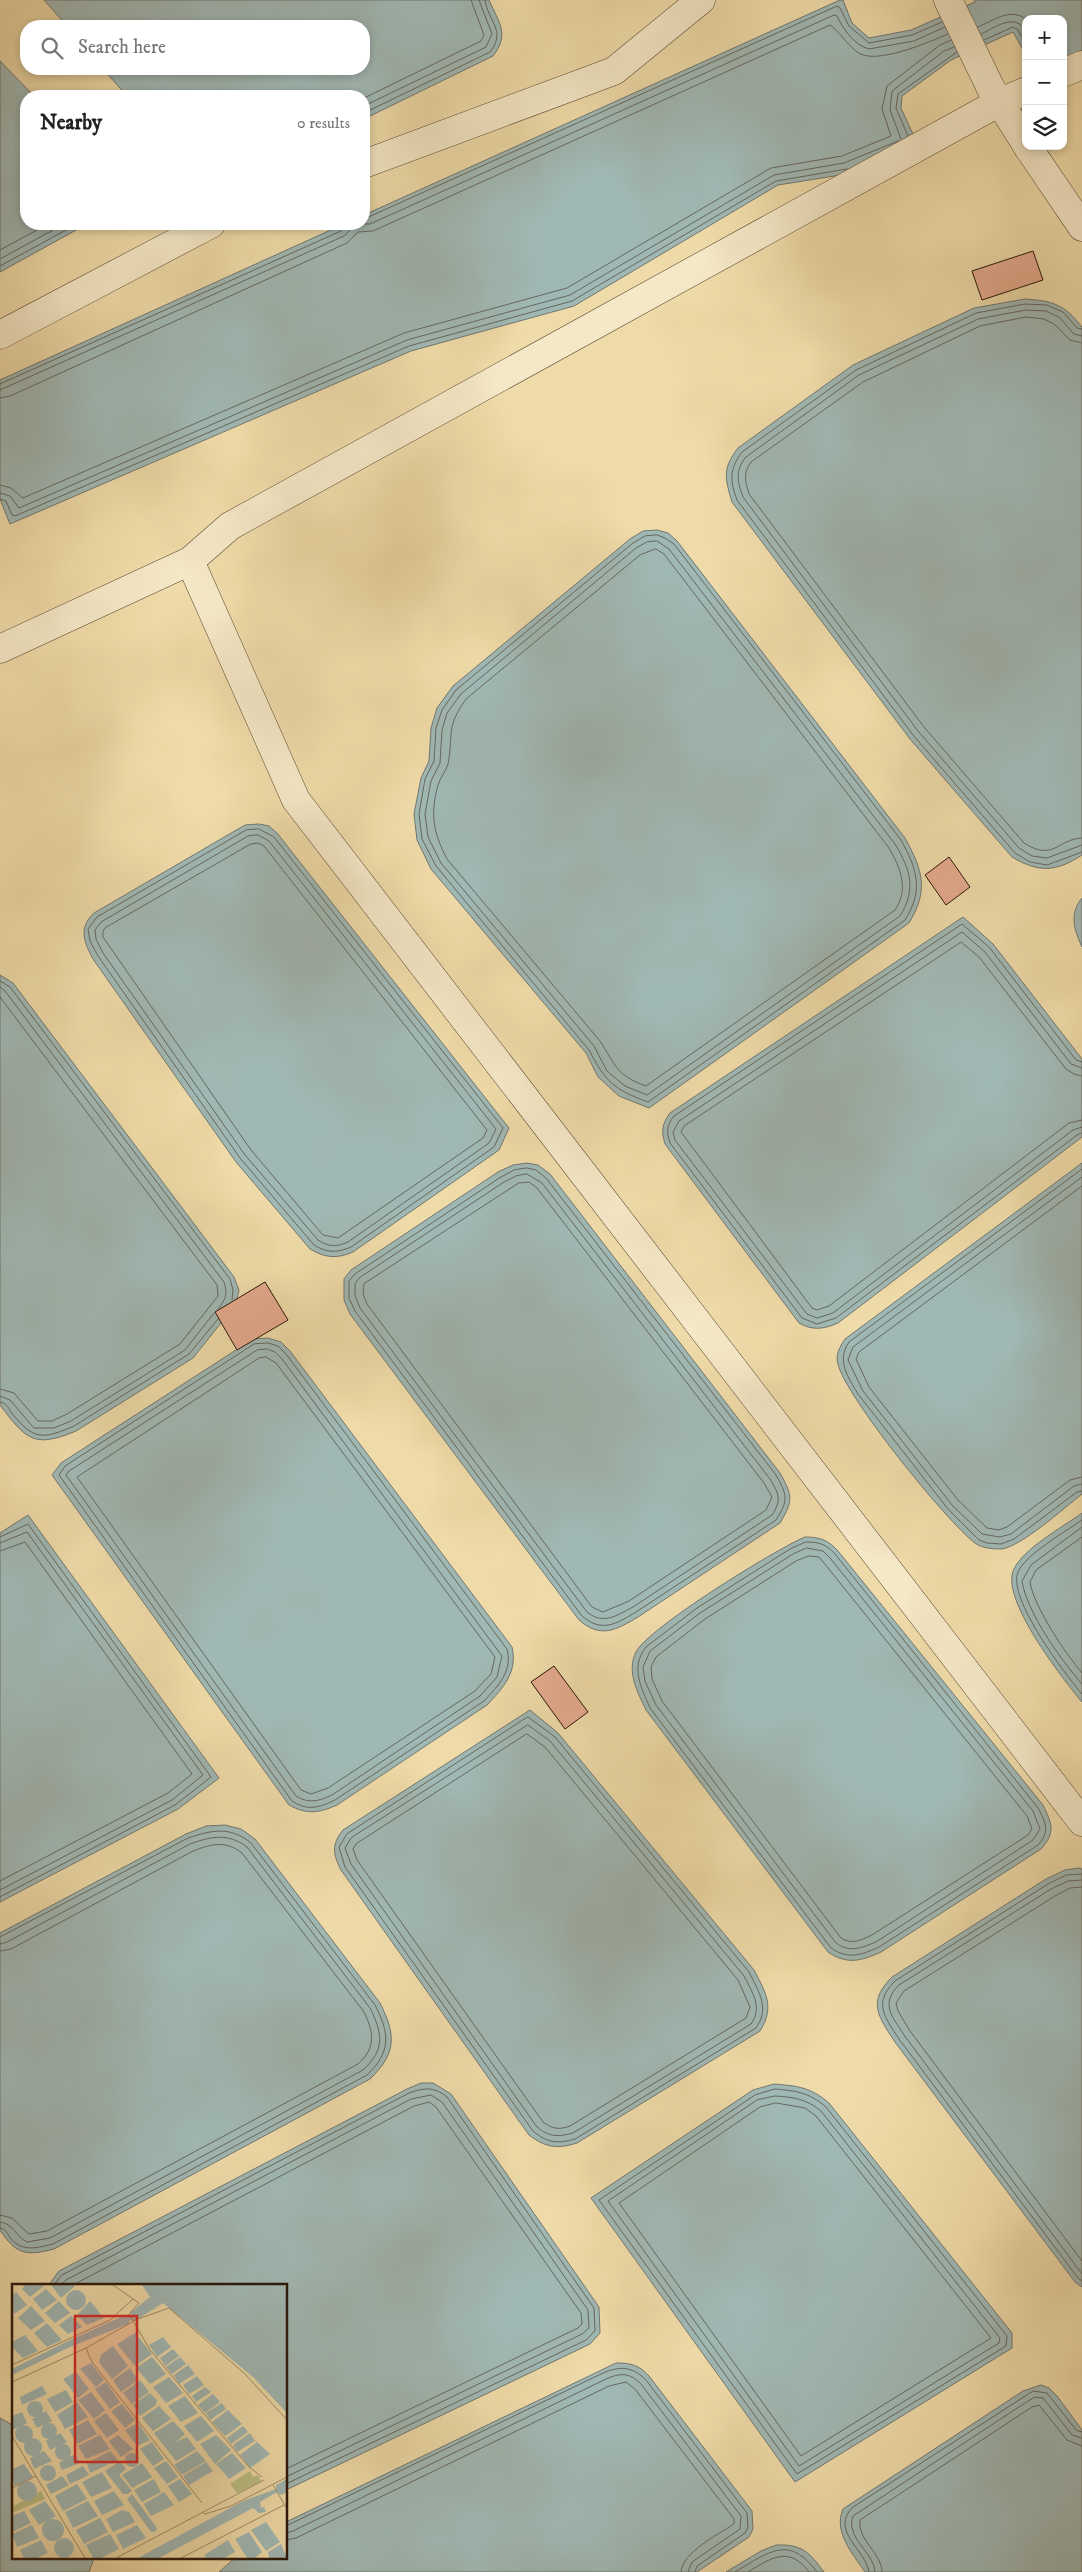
<!DOCTYPE html>
<html lang="en">
<head>
<meta charset="utf-8">
<style>
	:root { --surface:#fff; --page:#f2f2f2; --text:#222; --muted:#767676; --line:#e0e0e0 }
	body { margin:0; font-family:"IM FELL DW Pica",serif; background:var(--page); color:var(--text) }
	.controls { position:absolute; right:15px; top:15px; display:grid; overflow:hidden; border-radius:10px; box-shadow:0 2px 8px #0003 }
	.controls button { width:45px; height:45px; display:grid; place-items:center; padding:0; border:0; border-bottom:1px solid var(--line); background:var(--surface); color:var(--text); font:25px sans-serif }
	.list { margin:0; padding:0; list-style:none }
	h2 { display:flex; justify-content:space-between; align-items:center; height:65px; margin:0; padding:0 20px; font-size:21px }
	h2 small { font-size:16px; font-weight:400; color:var(--muted) }
	.icon { flex:none; width:28px; height:28px; fill:none; stroke:currentColor; stroke-width:2; stroke-linecap:round; stroke-linejoin:round }
	.map { position:relative; flex:none; width:1082px; height:2572px; overflow:hidden }
	.search { position:absolute; background:var(--surface); box-shadow:0 2px 8px #0003; left:20px; top:20px; width:350px; height:55px; display:flex; align-items:center; gap:12px; box-sizing:border-box; padding:0 18px; border-radius:20px; color:var(--muted); font-size:19px }
	.panel { position:absolute; background:var(--surface); box-shadow:0 2px 8px #0003; left:20px; top:90px; width:350px; height:140px; border-radius:20px }
	.map>svg:first-child { display:block }
	.water { fill:#a0b8b4; stroke:#717770 }
	.lines { fill:none; stroke-linecap:round; stroke-linejoin:round }
	.shore { stroke:#65675f; stroke-width:1 }
	.building { fill:#e4aa8d; stroke:#2a160a }
	.minor-casing { stroke:#5b4732; stroke-width:29 }
	.minor { stroke:#f5e8c7; stroke-width:28 }
	.inset-road { fill:none; stroke:#a08c69; stroke-width:1 }
	.view { fill:#d62828; fill-opacity:0.15; stroke:#d62828; stroke-width:2.5 }
	.inset-edge { fill:none; stroke:#2a160a; stroke-width:2.5 }
</style>
</head>
<body>
<div class="map">
<svg width="1082" height="2572" viewBox="0 0 1082 2572">
	<rect width="100%" height="100%" fill="#efdba9"/>
	<filter id="stains"><feTurbulence type="fractalNoise" baseFrequency=".004" numOctaves="4"/><feColorMatrix values="0 0 0 0 .2 0 0 0 0 .09 0 0 0 0 .02 0 0 0 .5 -.17"/></filter>
	<radialGradient id="worn" r=".72"><stop offset=".6" stop-color="#630" stop-opacity="0"/><stop offset="1" stop-color="#630" stop-opacity=".3"/></radialGradient>
	<g class="water">
		<path d="M44 0H489C499 23 510 34 493 56L364 119V96H127L103 69H364V26H67Z"/>
		<path d="M840 0H843L852 23 869 38 911 30 975 2 974 0H1082V61L1063 71V19H1026V55L1013 32 951 60 902 96 901 108 918 145 847 174 778 185 574 306 411 351 10 524 0 499V380L344 224H364V215Z"/>
		<path d="M0 61 34 96H26V224H87L0 272Z"/>
		<path d="M1025 299C1053 301 1064 304 1082 327V855C1056 872 1039 873 1012 857L910 739 732 502C725 478 722 469 738 448L853 365 974 308Z"/>
		<path d="M657 530 668 533 677 541 905 838C923 871 929 890 909 923L649 1108 619 1096 598 1077 586 1053 431 869 417 840 414 814 421 778 429 761 431 728 437 708 453 686 630 539 643 531Z"/>
		<path d="M259 824 269 826 277 833 509 1128 499 1150 353 1252C337 1259 325 1258 310 1249L236 1162 93 959C84 942 78 928 94 913L245 825Z"/>
		<path d="M1082 898V947C1074 929 1069 914 1082 898Z"/>
		<path d="M963 917 993 944 1082 1059V1137L838 1323C824 1329 813 1331 799 1323L665 1144C661 1131 662 1124 670 1113Z"/>
		<path d="M0 975 13 983 234 1277 239 1290 236 1304 193 1358 76 1431C33 1449 26 1439 0 1405Z"/>
		<path d="M527 1163 538 1165 550 1174 780 1473C792 1495 794 1500 780 1523L638 1617C616 1630 601 1639 579 1620L350 1314 344 1300V1279L351 1270 498 1172 513 1165Z"/>
		<path d="M1082 1163V1494C1064 1508 1021 1547 1001 1549 992 1549 982 1548 975 1543 947 1522 845 1396 838 1364 835 1354 840 1347 845 1339Z"/>
		<path d="M268 1338 281 1342 290 1351 512 1647C518 1672 503 1688 487 1705L337 1805C319 1813 307 1815 289 1805L52 1475 61 1463 253 1339Z"/>
		<path d="M1082 1513V1702C1063 1679 999 1598 1014 1569 1024 1548 1063 1527 1082 1513Z"/>
		<path d="M28 1515 219 1778 178 1809 0 1902V1533Z"/>
		<path d="M805 1537C820 1537 828 1540 838 1551L1043 1805C1052 1824 1056 1832 1041 1849L881 1952C861 1961 847 1965 828 1952L646 1710C638 1693 626 1672 636 1652 648 1628 776 1549 805 1537Z"/>
		<path d="M530 1710 558 1733 754 1970C766 1993 775 2007 760 2031L577 2143C558 2149 546 2148 529 2135L341 1870C333 1854 331 1845 343 1830Z"/>
		<path d="M225 1825 241 1829 255 1839 380 2003C396 2035 397 2053 370 2079L54 2249C27 2256 16 2255 0 2230V1933L186 1834 206 1826Z"/>
		<path d="M1079 1868 1082 1869V2287L1075 2282 895 2042C878 2016 867 2002 892 1977L1046 1879 1065 1870Z"/>
		<path d="M421 2083H433L451 2094 599 2307 600 2333 590 2344 286 2490V2286H48L59 2271 407 2089Z"/>
		<path d="M774 2084C798 2086 810 2087 829 2103L1012 2333V2348L795 2482 591 2198 753 2090Z"/>
		<path d="M616 2363C631 2363 639 2365 649 2376L752 2511 753 2529 749 2537 697 2572H219L235 2558H286V2522Z"/>
		<path d="M1041 2385 1049 2388 1057 2396 1082 2430V2572H865C853 2554 833 2532 843 2509L1023 2391Z"/>
		<path d="M0 2418 14 2426V2558H94L89 2572H0Z"/>
		<path d="M776 2545C802 2544 809 2552 824 2572H726L761 2551Z"/>
	</g>
	<g class="lines">
		<g class="shore">
			<path d="M978 27C993 21 1010 7 1026 19"/>
			<path d="M981 34C996 27 1015 12 1026 31"/>
			<path d="M984 40 1013 27 1018 30 1026 44"/>
			<path d="M364 98 481 41 484 35 471 0"/>
			<path d="M364 106 486 47 492 34 479 0"/>
			<path d="M364 113 490 52C507 30 488 22 485 0"/>
			<path d="M908 136 896 108 898 94 957 52"/>
			<path d="M901 139 890 110 892 91 944 51 954 47"/>
			<path d="M364 219 837 6 840 8 849 26 869 43 912 35 942 22"/>
			<path d="M359 224H370L834 15 837 16C843 29 854 45 869 49L914 41 945 27"/>
			<path d="M0 250 48 224"/>
			<path d="M0 259 64 224"/>
			<path d="M0 266 77 224"/>
			<path d="M1082 329 1077 328 1063 312 1047 305 1025 304 976 313 856 370 742 452C729 469 730 481 737 500L913 735 1015 853 1030 862 1047 865 1082 852"/>
			<path d="M1082 336 1074 334 1059 317 1046 311 1026 310 978 319 859 375 746 457C735 471 737 481 743 497L918 731 1019 848 1032 856 1047 858 1082 845"/>
			<path d="M1082 343 1070 340 1054 324 1044 319 1026 317 980 326 863 382 751 462C743 473 745 481 749 494L924 727 1024 843C1054 862 1057 839 1082 838"/>
			<path d="M0 384 341 231 345 224"/>
			<path d="M0 390 344 236 349 231 351 224"/>
			<path d="M0 398 10 396 347 243 358 232 373 231 830 25C834 26 850 47 857 52 875 66 929 42 948 34"/>
			<path d="M0 485 11 488 23 498 404 333 567 288 771 168 842 156 891 136 882 109 887 86 940 45 951 40"/>
			<path d="M0 493 10 496 19 508 407 340 570 295 774 175 844 163 898 141"/>
			<path d="M0 499 6 501 12 515 15 516 409 346 572 301 776 181 847 169"/>
			<path d="M657 535 665 538 674 544 901 840C917 869 924 890 905 920L648 1102C613 1089 606 1082 589 1050L436 866 422 839 419 814 425 779 434 761 436 728 442 710 456 690 633 543 645 536Z"/>
			<path d="M657 541 669 549 895 844C910 869 917 889 900 916L647 1095 625 1086 607 1071 594 1046 441 863 428 837 425 814 431 781 440 763 442 730 447 713 461 694 636 548 647 542Z"/>
			<path d="M656 549 664 554 889 848C901 869 909 889 895 910L646 1086C616 1075 616 1066 600 1041L447 859C433 832 430 814 438 785 440 778 446 771 448 764 454 732 445 729 466 699L640 555Z"/>
			<path d="M259 829 274 837 503 1128 494 1147 351 1247C337 1253 327 1253 314 1245L240 1158 98 956 90 941 88 929 97 917 246 830Z"/>
			<path d="M258 835 269 841 496 1129 489 1143 348 1242C337 1247 328 1247 318 1240L245 1155 103 953 96 939 95 930 101 922 248 836Z"/>
			<path d="M251 844 258 843 264 846 487 1130 483 1138 338 1238 323 1235 251 1150 103 937V931L105 928Z"/>
			<path d="M0 981 10 987 230 1279 233 1290 232 1300"/>
			<path d="M0 987 5 991 224 1282C228 1294 226 1299 218 1309"/>
			<path d="M0 997 217 1285 218 1296 180 1344 67 1414 52 1421H38L14 1393 0 1389"/>
			<path d="M1082 1062 1076 1060 989 947 962 924 674 1116C667 1125 666 1131 670 1143L802 1318 817 1324 836 1318 1077 1135 1082 1133"/>
			<path d="M1082 1068 1071 1064 985 952 962 932 679 1121 673 1132 675 1140 807 1314 817 1318 833 1313 1073 1130 1082 1127"/>
			<path d="M1082 1076 1074 1074 1066 1069 979 957 961 942 684 1126 681 1132 812 1308 817 1310 829 1306 1069 1123 1082 1120"/>
			<path d="M527 1168 536 1170 546 1178 776 1475C787 1495 789 1500 776 1520L636 1612C616 1624 602 1633 582 1616L355 1311 349 1298V1281L355 1274 501 1177 514 1170Z"/>
			<path d="M1082 1169 849 1342C836 1361 848 1377 858 1394L948 1509 979 1540 987 1543 1001 1544 1014 1539 1077 1492 1082 1491"/>
			<path d="M527 1174 542 1183 770 1479C779 1494 782 1500 772 1515L633 1607C616 1616 603 1625 587 1612L360 1308 355 1296V1284L359 1278 504 1182 516 1176Z"/>
			<path d="M1082 1177 853 1347 848 1360 863 1391 952 1505 982 1534 1000 1537 1011 1534 1074 1486 1082 1484"/>
			<path d="M519 1183 529 1182 537 1188 764 1483 772 1497 766 1510 629 1601 603 1612 592 1607 367 1304 363 1294 364 1284Z"/>
			<path d="M1082 1186 859 1352 856 1359 869 1387 958 1500 987 1528 999 1530 1007 1527 1070 1480 1082 1477"/>
			<path d="M268 1343 278 1346 286 1354 507 1649C513 1671 498 1686 484 1701L335 1800C319 1808 307 1811 292 1801L59 1475 65 1466 254 1344Z"/>
			<path d="M267 1349 275 1352 282 1359 502 1656 497 1677 480 1696 332 1795C319 1801 309 1804 296 1796L66 1475 69 1471 257 1350Z"/>
			<path d="M266 1357 276 1363 495 1657 491 1674 475 1691 328 1788 311 1794 301 1790 77 1477 259 1358Z"/>
			<path d="M0 1396 10 1400 34 1428H54L71 1421 185 1350 214 1313"/>
			<path d="M0 1402C6 1403 8 1407 11 1412 33 1440 42 1440 74 1426L189 1354 218 1319"/>
			<path d="M1082 1520C1065 1532 1026 1554 1018 1572 1007 1598 1065 1674 1082 1694"/>
			<path d="M1082 1527 1031 1565 1022 1581C1027 1613 1061 1660 1082 1684"/>
			<path d="M0 1537 28 1524 211 1777 175 1805 0 1897"/>
			<path d="M1082 1537 1036 1570 1030 1582C1034 1607 1065 1653 1082 1673"/>
			<path d="M806 1542C819 1542 826 1544 835 1554L1038 1808C1046 1823 1050 1832 1038 1845L879 1947C862 1955 848 1960 831 1948L650 1708C641 1687 630 1667 646 1647L697 1608 790 1549Z"/>
			<path d="M0 1543 27 1532 203 1775 172 1800 0 1890"/>
			<path d="M807 1548 823 1551 830 1558 1033 1811 1040 1829 1033 1840 876 1942C861 1948 850 1953 836 1943L656 1705 645 1681 643 1667 650 1651 700 1613 793 1554Z"/>
			<path d="M0 1551 25 1542 192 1774 168 1793 0 1881"/>
			<path d="M809 1556 819 1557 824 1563 1027 1816 1032 1829 1028 1835 872 1935C861 1940 852 1945 841 1938L662 1701 652 1679 651 1667 656 1657 705 1619 796 1561Z"/>
			<path d="M528 1717 555 1737 749 1972C759 1992 770 2008 756 2028L575 2139C558 2144 547 2143 533 2131L345 1867 339 1847 347 1834Z"/>
			<path d="M528 1725 550 1741 744 1976C752 1992 763 2007 751 2024L573 2133C558 2137 549 2137 537 2127L351 1864 345 1848 351 1838Z"/>
			<path d="M527 1734 545 1747 738 1980 750 2007 746 2018 570 2126C559 2130 552 2129 543 2122L357 1860 353 1849 356 1844Z"/>
			<path d="M1082 1874 1066 1875 1048 1884 895 1981C873 2003 884 2016 899 2039L1078 2278 1082 2281"/>
			<path d="M1082 1880 1068 1881 1051 1889 899 1985C880 2004 892 2016 904 2035L1082 2274"/>
			<path d="M1082 1887 1070 1888 1055 1896 904 1991 896 2003 898 2011 910 2031 1082 2261"/>
			<path d="M0 1937 188 1838C212 1830 230 1826 251 1843L375 2005C390 2034 391 2052 367 2075L53 2244C37 2248 23 2252 11 2239 7 2234 7 2229 0 2228"/>
			<path d="M0 1944 7 1942 190 1844C212 1836 228 1833 247 1847L370 2008C383 2034 385 2050 363 2070L50 2238 27 2242C16 2237 13 2223 0 2222"/>
			<path d="M0 1951 11 1949 193 1851C211 1844 225 1840 242 1853L364 2012C374 2032 376 2048 358 2064L47 2231 29 2234 12 2218 0 2215"/>
			<path d="M775 2089C797 2091 808 2092 826 2107L1007 2336 1006 2346 797 2474 599 2200 755 2095Z"/>
			<path d="M775 2096C794 2097 806 2099 821 2111L1000 2338 999 2343 799 2466 608 2201 757 2100Z"/>
			<path d="M776 2103 805 2108 816 2116 991 2338 801 2456 619 2203 760 2107Z"/>
			<path d="M53 2286 62 2275 409 2093C424 2088 433 2086 447 2097L594 2308 595 2331 586 2340 286 2484"/>
			<path d="M60 2286 66 2280 411 2099 431 2095 442 2102 588 2310 589 2328 582 2334 286 2477"/>
			<path d="M71 2286 414 2106 429 2102 436 2107 581 2313 582 2324 578 2328 286 2469"/>
			<path d="M286 2526 603 2373C620 2366 632 2366 646 2380L747 2513 748 2527 745 2533 697 2566 695 2572"/>
			<path d="M286 2533 293 2531 606 2379C620 2373 629 2372 641 2384L741 2516 740 2529 692 2562 688 2572"/>
			<path d="M286 2540 296 2538 609 2386 626 2382 635 2389 734 2519V2524C718 2535 682 2552 681 2572"/>
			<path d="M735 2572C769 2552 789 2534 817 2572"/>
			<path d="M748 2572C771 2558 789 2545 809 2572"/>
			<path d="M869 2572C866 2550 829 2530 853 2507L1033 2391 1047 2393 1076 2430 1082 2432"/>
			<path d="M875 2572C874 2552 845 2538 853 2516L1028 2401 1035 2397 1043 2398 1072 2435 1082 2438"/>
			<path d="M882 2572C882 2553 857 2540 860 2520L1032 2407 1039 2405 1067 2440 1082 2446"/>
		</g>
	</g>
	<g class="building">
		<path d="M1033 251 1043 280 982 300 972 271Z"/>
		<path d="M949 857 970 887 946 905 925 875Z"/>
		<path d="M265 1282 288 1320 237 1350 215 1312Z"/>
		<path d="M554 1666 588 1712 565 1729 531 1682Z"/>
	</g>
	<g class="lines">
		<g class="minor-casing">
			<g id="minor">
				<path d="M948 0 998 103 1026 91"/>
				<path d="M1063 73 1082 65"/>
				<path d="M990 87 1026 144"/>
				<path d="M1027 146 1082 227"/>
				<path d="M364 164 614 71 701 0"/>
				<path d="M0 335 211 224"/>
				<path d="M190 561 296 800 1082 1822"/>
				<path d="M0 649 190 561 230 526 998 103"/>
			</g>
		</g>
		<use href="#minor" class="minor"/>
	</g>
	<g transform="translate(12 2284)">
		<rect width="275" height="275" fill="#efdba9"/>
		<path d="M238 187 241 193 246 191 249 197 225 209 218 200ZM29 207 33 215 0 229V223Z" fill="#bcbf86"/>
		<path d="M13 1H30L32 2 18 13 10 5ZM39 1H62L63 2 49 14ZM130 1H272L275 4V129L241 93 151 19 123 37 118 36 116 40 58 63 0 91V85L54 58 111 32H119V28L138 13ZM34 5 45 16 30 26 21 15ZM54 16a10 10 0 1 1 20 0a10 10 0 1 1-20 0ZM4 8 15 21 2 30 0 12ZM47 17 58 29 43 39 33 29ZM78 17 92 34 75 41 65 31ZM19 22 33 37 19 46 6 34ZM59 32 70 43 56 50 47 41ZM35 39 50 56 35 63 22 49ZM123 49 140 70 123 82 105 60ZM13 51 26 67 11 74 0 63V58ZM151 53 159 63 145 73 137 61ZM101 62 116 82 100 95 87 78 89 71ZM161 65 167 72 153 82 148 74ZM140 73 154 90 138 100 124 84ZM168 73 174 80 160 90 154 83ZM79 79 92 96 84 103 68 85ZM176 81 183 90 167 100 162 91ZM118 84 126 96 109 108 101 96ZM64 88 77 105 66 114 51 95ZM185 92 192 101 177 110 171 101ZM157 93 171 109 154 119 141 103ZM128 96 137 108 120 120 111 109ZM94 98 108 118 98 125 83 105ZM30 102 35 110 10 121 8 113ZM193 103 199 108 184 118 180 112ZM54 106 61 118 43 128 35 115ZM79 108 93 126 82 135 66 116ZM138 109 145 116 144 121 128 132 121 121ZM201 110 208 118 193 129 186 121ZM173 112 186 129 169 138 156 122ZM15 125a8 8 0 1 1 16 0a8 8 0 1 1-16 0ZM65 118 76 133 53 145 45 131ZM210 119 214 125 198 136 194 129ZM110 120 123 136 113 144 99 127ZM147 122 159 135 141 147 130 134ZM216 126 230 140 213 152 200 138ZM34 127 40 137 25 144 20 135ZM10 128 15 139 0 146V132ZM94 129 107 146 95 154 82 137ZM189 132 202 147 185 158 172 142ZM76 136 85 150 65 160 57 146ZM161 137 173 150 164 158 175 153 184 165 164 177 142 149ZM29 147a8 8 0 1 1 16 0a8 8 0 1 1-16 0ZM126 139 138 156 125 162 113 146ZM3 150a9 9 0 1 1 18 0a9 9 0 1 1-18 0ZM231 142 236 148 219 160 215 154ZM48 149 55 158 38 166 34 157ZM238 149 243 157 225 168 221 161ZM88 151 98 165 74 175 66 162ZM106 151 121 165 109 173 97 157ZM204 151 219 166 203 180 188 160ZM12 163a9 9 0 1 1 18 0a9 9 0 1 1-18 0ZM140 158 152 175 141 182 128 165ZM245 158 258 170 238 184 228 171ZM43 168a8 8 0 1 1 16 0a8 8 0 1 1-16 0ZM32 167 40 177 22 185 18 174ZM98 167 106 176 78 189 75 179ZM185 167 194 177 170 191 162 181ZM113 176a7 7 0 1 1 14 0a7 7 0 1 1-14 0ZM220 169 234 184 217 195 204 180ZM63 170 68 179 50 186 47 179ZM108 177 114 185 107 191 120 207 116 210H111L93 187ZM154 177 166 193 155 200 142 184ZM194 178 201 187 177 201 171 192ZM130 179 140 193 120 204 110 191ZM12 180 21 193 2 202 0 185ZM28 189a8 8 0 1 1 16 0a8 8 0 1 1-16 0ZM71 182 77 191 58 200 54 191ZM90 188 100 204 79 213 70 198ZM50 192 57 201 39 210 34 201ZM142 195 149 208 130 218 122 206ZM168 195 180 210 167 218 156 202ZM275 195V208L269 211 265 208 248 218 249 224 252 223 254 228 247 229 241 224 147 274H126L231 217 264 205V201ZM5 207a10 10 0 1 1 20 0a10 10 0 1 1-20 0ZM65 200 75 215 51 227 43 212ZM102 207 112 221 90 231 82 217ZM152 208 162 221 139 232 132 220ZM120 210 145 244 144 247 139 248 115 215ZM33 217 44 232 27 241 17 226ZM76 217 86 232 61 244 53 228ZM110 226 117 228 123 238 101 248 94 235ZM12 227 19 239 0 248V232ZM88 234 96 248 72 260 64 246ZM30 246a11 11 0 1 1 22 0a11 11 0 1 1-22 0ZM254 238 268 258 254 267 239 246ZM20 241 27 254 5 263 0 250ZM125 241 134 254 111 265 104 251ZM237 248 250 268 243 274H235L223 255ZM98 250 107 265 89 274H81L74 261ZM42 264a10 10 0 1 1 20 0a10 10 0 1 1-20 0ZM29 256 36 269 25 274H12L8 266ZM216 256 223 268 212 274H194L192 271ZM269 260 275 274H257L256 268Z" fill="#a0b8b4"/>
		<path class="inset-road" d="M101 1 127 19 117 30 138 66 237 183 250 193M120 37 157 24 233 90 275 136M74 64 80 78 190 219M0 81 98 36 121 15M0 98 74 64 120 38M0 152 73 274M261 201 275 225M0 204 24 192M190 228 193 230 219 222 275 193M104 274 252 196M169 274 272 221"/>
		<path class="view" d="M63 32H125V178H63Z"/>
		<rect width="275" height="275" class="inset-edge"/>
	</g>
	<rect width="100%" height="100%" filter="url(#stains)"/>
	<rect width="100%" height="100%" fill="url(#worn)"/>
</svg>
<div class="controls">
<button>+</button>
<button>−</button>
<button><svg class="icon" aria-label="layers" viewBox="0 0 24 24"><path d="M12 4l9 5-9 5-9-5zM3 14l9 5 9-5"/></svg></button>
</div>
<div class="search"><svg class="icon" aria-label="search" viewBox="0 0 24 24"><circle cx="10" cy="10" r="6"/><path d="M15 15l6 6"/></svg>Search here</div>
<section class="panel">
<h2>Nearby<small>0 results</small></h2>
<ul class="list">
</ul>
</section>
</div>
</body>
</html>
